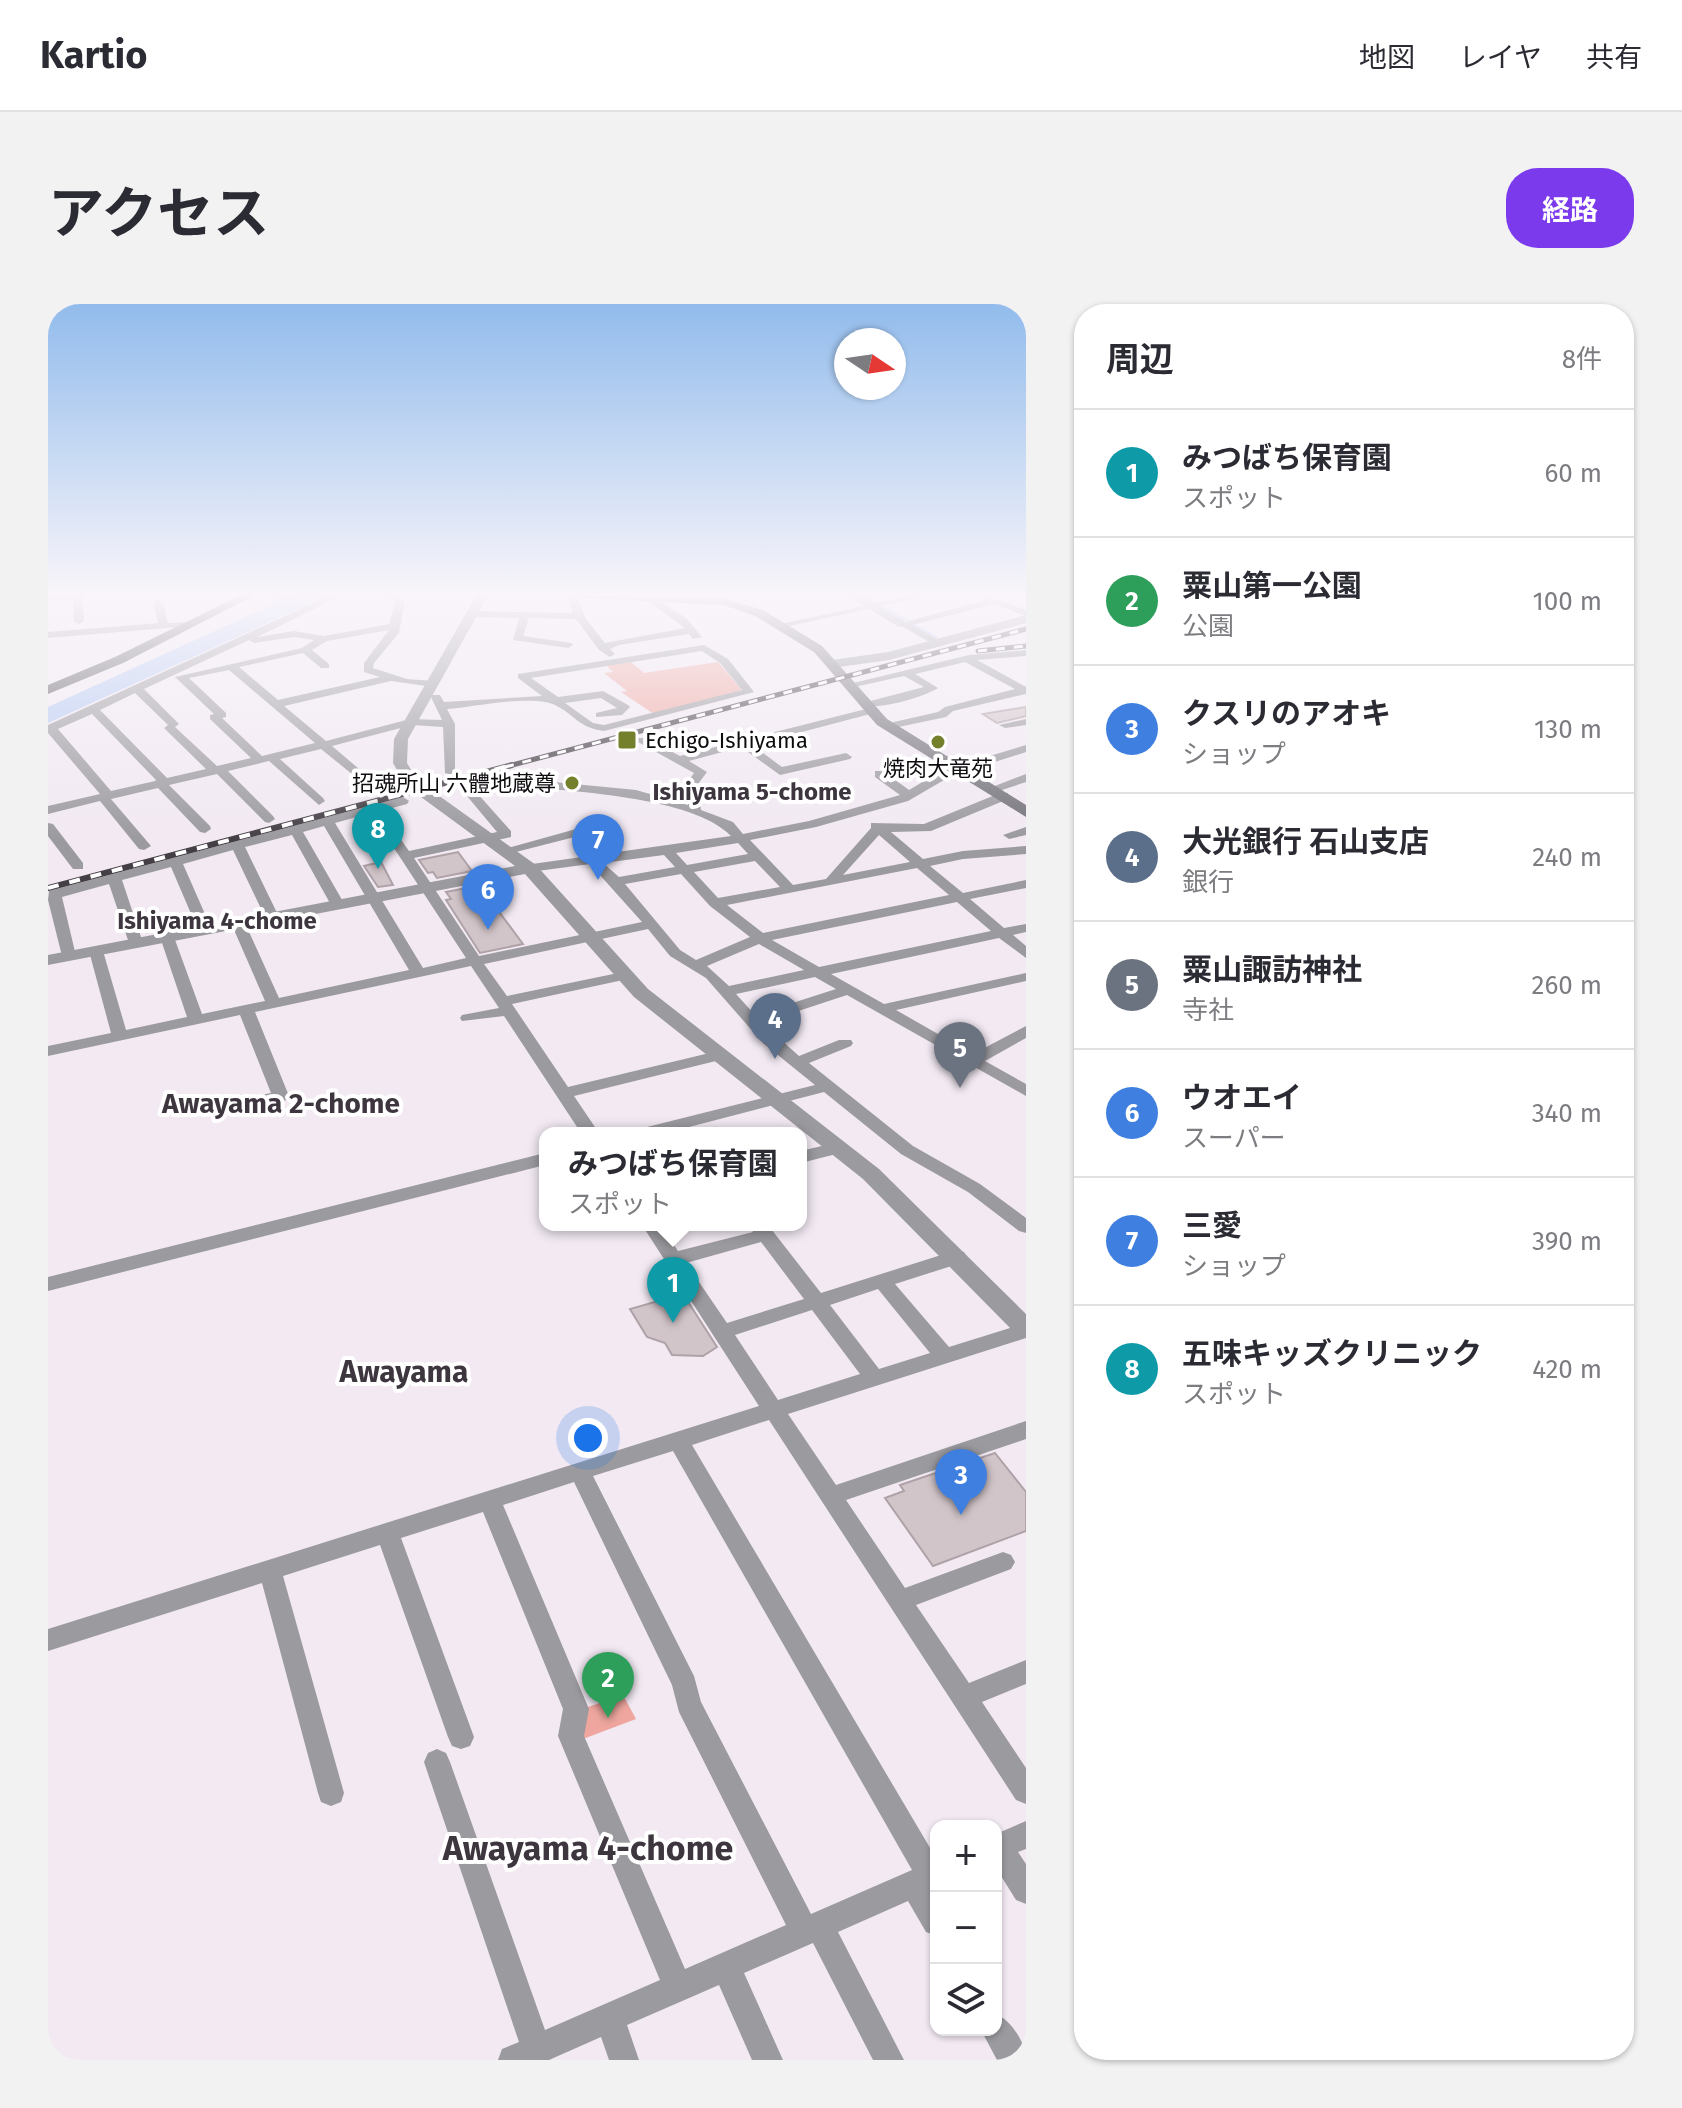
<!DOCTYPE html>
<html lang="ja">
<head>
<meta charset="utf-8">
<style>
	:root { --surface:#fff; --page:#f2f2f3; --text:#2b2b33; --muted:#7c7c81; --line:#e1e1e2; --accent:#7c3aed }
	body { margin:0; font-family:"Fira Sans","Noto Sans JP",sans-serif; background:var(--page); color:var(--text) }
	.controls { position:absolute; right:24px; bottom:24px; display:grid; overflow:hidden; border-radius:16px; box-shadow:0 2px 6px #0004 }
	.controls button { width:72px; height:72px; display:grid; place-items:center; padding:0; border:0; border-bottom:2px solid var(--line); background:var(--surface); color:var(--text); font:40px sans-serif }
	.compass { position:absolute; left:786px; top:24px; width:72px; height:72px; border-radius:50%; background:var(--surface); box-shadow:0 2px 6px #0004; rotate:103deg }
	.you { position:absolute; left:540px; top:1134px; width:28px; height:28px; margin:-20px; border:6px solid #fff; border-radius:50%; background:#1a73e8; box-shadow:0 0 0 12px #1a73e833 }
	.badge { display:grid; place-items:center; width:52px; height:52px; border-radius:50%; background:var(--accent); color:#fff; font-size:26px; font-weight:700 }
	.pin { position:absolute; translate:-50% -66px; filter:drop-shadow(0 2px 4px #0008) }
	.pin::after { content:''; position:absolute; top:42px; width:28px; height:24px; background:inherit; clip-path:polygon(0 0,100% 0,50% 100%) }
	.popup { position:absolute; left:491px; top:823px; width:268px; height:104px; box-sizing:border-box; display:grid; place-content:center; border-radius:16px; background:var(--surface); filter:drop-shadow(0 2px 6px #0005); font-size:26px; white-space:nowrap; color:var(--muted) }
	.popup b { font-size:30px; color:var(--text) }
	.popup::after { content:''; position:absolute; left:50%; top:100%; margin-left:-16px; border:16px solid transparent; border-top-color:var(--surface) }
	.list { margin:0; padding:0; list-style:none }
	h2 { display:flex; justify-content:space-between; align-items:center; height:104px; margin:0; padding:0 32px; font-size:34px }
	h2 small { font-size:26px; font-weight:400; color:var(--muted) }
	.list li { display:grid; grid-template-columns:52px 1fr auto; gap:24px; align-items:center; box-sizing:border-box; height:128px; padding:0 32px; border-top:2px solid var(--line) }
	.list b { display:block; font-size:30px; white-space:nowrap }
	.list p { margin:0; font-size:26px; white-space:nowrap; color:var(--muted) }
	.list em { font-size:26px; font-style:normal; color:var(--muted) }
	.icon { flex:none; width:44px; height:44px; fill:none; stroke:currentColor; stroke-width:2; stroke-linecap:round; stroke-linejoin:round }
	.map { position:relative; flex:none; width:978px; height:1756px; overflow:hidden; border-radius:32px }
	header { display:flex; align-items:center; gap:48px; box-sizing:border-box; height:112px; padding:0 40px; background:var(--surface); border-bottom:2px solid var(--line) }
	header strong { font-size:38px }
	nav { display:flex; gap:44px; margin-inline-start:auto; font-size:28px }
	.intro { display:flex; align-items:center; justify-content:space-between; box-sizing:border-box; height:192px; padding:0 48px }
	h1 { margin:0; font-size:56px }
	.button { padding:20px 36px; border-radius:32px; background:var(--accent); color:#fff; font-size:28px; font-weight:700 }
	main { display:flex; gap:48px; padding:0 48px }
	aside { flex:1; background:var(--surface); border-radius:32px; box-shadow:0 2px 6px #0004 }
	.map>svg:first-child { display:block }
	.green { fill:#efa69f }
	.water { fill:#b2c9f3 }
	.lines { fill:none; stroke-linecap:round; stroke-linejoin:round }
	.stream { stroke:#b2c9f3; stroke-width:3 }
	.building { fill:#d2c5c9; stroke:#afa2a7; stroke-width:2 }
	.minor { fill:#9b9a9f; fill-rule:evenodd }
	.tertiary { fill:#9b9a9f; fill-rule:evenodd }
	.secondary { fill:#74727a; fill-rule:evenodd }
	.primary { fill:#58575f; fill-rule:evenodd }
	.rail-far1-casing { stroke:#443f44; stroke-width:5 }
	.rail-casing { stroke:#443f44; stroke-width:6 }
	.rail-far1 { stroke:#fff; stroke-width:3; stroke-dasharray:9; stroke-linecap:butt }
	.rail { stroke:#fff; stroke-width:4; stroke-dasharray:11; stroke-linecap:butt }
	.poi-dot { fill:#74802c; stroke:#fff; stroke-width:3 }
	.labels { text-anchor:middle; stroke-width:8; stroke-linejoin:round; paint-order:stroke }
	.far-poi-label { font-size:22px; fill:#0f0c0f; stroke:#fff; text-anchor:start }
	.far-neighbourhood-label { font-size:24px; font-weight:bold; fill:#3d363e; stroke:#fff }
	.neighbourhood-label { font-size:28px; font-weight:bold; fill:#3d363e; stroke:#fff }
	.quarter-label { font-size:30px; font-weight:bold; fill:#3d363e; stroke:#fff }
	.near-neighbourhood-label { font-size:34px; font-weight:bold; fill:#3d363e; stroke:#fff }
</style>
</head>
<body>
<header>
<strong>Kartio</strong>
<nav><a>地図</a><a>レイヤ</a><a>共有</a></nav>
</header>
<div class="intro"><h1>アクセス</h1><a class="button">経路</a></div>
<main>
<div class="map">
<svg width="978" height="1756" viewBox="0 0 978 1756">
	<rect width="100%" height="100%" fill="#f2e9f3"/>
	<g class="green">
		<path d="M583 358 596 369 670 358 693 385 691 388 606 410 573 388 579 387 556 369 565 368 558 361Z"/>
		<path d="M575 1391 588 1415 535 1435 537 1404Z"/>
	</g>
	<path class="water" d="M252 290H283L0 419V403L233 297 216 291 241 294Z"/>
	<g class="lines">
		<path class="stream" d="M812 290 889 334"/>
	</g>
	<g class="building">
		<path d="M978 403V412L949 419 935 410Z"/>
		<path d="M410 548 424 567 389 574 385 568 380 569 371 556Z"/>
		<path d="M333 558 345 581 330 583 316 562Z"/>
		<path d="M433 581 452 609 475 640 432 649 398 596 403 595 398 588Z"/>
		<path d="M635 990 669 1043 655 1052 624 1051 617 1039 599 1033 582 1005Z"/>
		<path d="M947 1149 978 1188V1227L885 1262 837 1194 856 1187 852 1181Z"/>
	</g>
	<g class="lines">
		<g class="minor">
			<path d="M52 290 35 294 36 317 31 320 26 317 25 295 0 297V291Z"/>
			<path d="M285 290H297L209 333 246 327 276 332 341 320 347 298 336 290H347L357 297 351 329 326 359 325 364 359 375 385 377 390 380 385 383 343 377 236 402 278 437 362 415 394 416 383 393 384 391H392L396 398 494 392 470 374V370L656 341 680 355 706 388 556 427C531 424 527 411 507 401 485 390 425 403 399 405L407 420V472L397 469 395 423 364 421 284 442 324 476V482L320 483 273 445 232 455 275 494 277 497 271 501 221 457 180 467 225 512 227 515 221 519 217 518 169 470 121 481 162 522 163 525 157 529 152 528 110 484 63 495 103 542 96 546 91 545 52 497 0 510V502L52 490 0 429V421ZM341 326 316 359V368L332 373 230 396 191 363 255 349 273 364H281V360L264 346 279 337ZM246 333 266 336 254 344 127 373 166 410 162 411V415L203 454 169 462 127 423 131 420 96 385 201 336 206 339ZM654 347 672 359 694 386 556 421 545 419 517 399 553 394 569 404 548 409V413L574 411 582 403 580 401 555 387 510 393 483 374ZM181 366 267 439 214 452 174 414 178 413V409L141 374ZM87 389 120 421 116 424 118 426 158 465 119 474 52 406ZM44 410 108 476 107 477 63 487 10 425Z"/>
			<path d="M528 290 538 315 557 339 637 324 600 297V293L603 292 638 314 654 333 645 335 641 330 571 341 562 345 567 350 562 353 551 346 528 315 481 314 475 332 524 339 525 341 520 344 465 336 471 314 424 313 419 310 424 307 525 309 519 291Z"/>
			<path d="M871 290H888L733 324 728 321Z"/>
			<path d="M934 290 978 306V312L947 300 864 321 892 337V341L888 342 850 320 938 296 933 294Z"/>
			<path d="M110 295 115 298 120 319 143 318V322L0 334V328L110 319 105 298Z"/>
			<path d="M978 346V352L929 356 978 383V390L905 407 898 413 841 425 835 422 837 420 890 408 897 403 967 385 917 358 867 370 890 384C876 393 826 408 811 400L876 383 856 372 802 384 797 381 921 351Z"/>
			<path d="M822 404 826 405V409L704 441 734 463 798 449 804 453 802 455 732 471 693 443 641 457 659 468 650 480 653 506 685 518 695 530 761 517 852 491 827 473V467H835L861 486 895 466 978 441V448L903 472 860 497 768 523 702 536 745 581 778 575 823 524V519L876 520 952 489H960V495L883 527 843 528 875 555 915 547 978 542V550L915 555 882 562 915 589 978 576V584L922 595 956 624 978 620V628L965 631 978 642V654L951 634 783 670 836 700 978 669V677L848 706 925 750 978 722V734L937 757 978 780V792L799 691 714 719 751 752 791 736H803L805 739 803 742 761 759 865 842 932 880 978 914V929L971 927 920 888 853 850 776 788 618 829H588L591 825 767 781 715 739 658 674 622 652 600 625 436 660 459 692 575 668 582 672 575 676 464 700 520 783 674 746 682 751 680 754 526 792 551 829H533L456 712 414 717 412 714 414 711 451 704 423 662 207 708 241 792 239 796 214 801 208 800 206 796 208 792 223 789 192 711 0 752V742L63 729 41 647 48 643 55 647 78 726 139 713 112 633 119 629 126 633 154 710 217 697 183 619 190 615 197 619 231 694 361 666 276 522 255 528 297 601 290 605 283 601 244 531 197 543 231 613 224 617 217 613 185 546 135 560 164 626 162 629 157 630 150 626 123 563 74 576 95 639 93 642 88 643 81 639 61 580 14 593 28 652 21 656 14 652 0 596 1 587 355 493 361 497 359 500 333 507 361 547 449 528 409 480 415 476 424 483 465 474 588 486 640 501 638 480 646 469 590 438V434H598L632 452ZM465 482C520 487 645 492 683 532L477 561V567L482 568 542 560 594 618 431 652 366 554 463 533V527L429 489ZM323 509 418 654 375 664 287 519ZM831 531 862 558 795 571ZM690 539 700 550 639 561 628 549ZM616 551 627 563 571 573 555 559ZM707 557 732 583 670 594 646 568ZM869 564 901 591 715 629 679 601ZM633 570 662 602 702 633 648 656 632 646 577 580ZM909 598 943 627 771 663 724 636ZM711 640 756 666 681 682 659 662ZM767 673 788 685 707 711 688 690Z"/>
			<path d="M978 415V421L957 424 951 421Z"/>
			<path d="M978 470V478L945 489 939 485Z"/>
			<path d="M553 518 559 522 558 525 456 551 449 547Z"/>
			<path d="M0 519 5 520 35 559V565H25L0 532Z"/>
			<path d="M978 523V531L961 535 955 531Z"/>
			<path d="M790 838 799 844 796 848 753 859V847Z"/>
			<path d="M497 849V861L0 987V973Z"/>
			<path d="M594 921H613L630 947 705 928 701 921H720L773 989 909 946 916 948 919 953 916 958 847 980 901 1043 978 1019V1034L740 1110 788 1181 978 1117V1135L798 1196 857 1284 955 1248 963 1251 967 1258 963 1265 868 1301 921 1379 978 1356V1380L934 1398 978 1464V1500L968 1496 721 1116 644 1141 888 1554V1584L885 1585 888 1590V1632L878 1628 860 1597 790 1628 856 1756H825L765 1639 696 1669 735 1756H704L671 1681 579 1721 591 1756H561L553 1733 501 1756H450L454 1745 471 1738 376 1458 380 1449 389 1445 398 1449 402 1458 497 1726 612 1676 510 1432 515 1405 435 1208 353 1234 426 1433 422 1442 413 1445 404 1442 400 1433 332 1241 235 1272 296 1489 293 1498 283 1502 273 1498 270 1489 214 1279 0 1347V1325L711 1102ZM713 938 756 995 679 1019 638 959ZM830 985 882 1049 831 1065 782 1001ZM764 1006 812 1070 730 1096 687 1031ZM625 1147 864 1566 763 1610 653 1398 646 1372 545 1172ZM526 1178 624 1381 631 1408 738 1621 637 1665 536 1432 541 1405 455 1201Z"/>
			<path d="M978 1517V1545L970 1548 978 1560V1600L968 1596 948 1564V1530Z"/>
			<path d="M948 1710C963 1716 978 1739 978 1756H949L933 1726H948Z"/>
		</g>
		<g class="tertiary">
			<path d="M429 290H441L360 435 359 459 369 476 488 561 600 685 831 865 978 1010V1034L969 1031 815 875 586 693 477 570 0 661V651L467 562 358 482 345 459 346 435Z"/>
			<path d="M796 290H810L861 320 851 323Z"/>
			<path d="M978 311V319L841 356 784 364 778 360 784 356 840 348Z"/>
		</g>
		<path class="secondary" d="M513 290 677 295 715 306 774 342 839 415 978 501V513L829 421 766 348 707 312 676 301 519 293Z"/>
		<path class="primary" d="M195 290H209L75 359 0 390V381L67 353Z"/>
		<g class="rail-far1-casing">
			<g id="rail-far1">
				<path d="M930 347 978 342"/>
				<path d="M457 463 978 325"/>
			</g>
		</g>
		<g class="rail-casing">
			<path id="rail" d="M0 584 464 461"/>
		</g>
		<use href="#rail-far1" class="rail-far1"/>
		<use href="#rail" class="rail"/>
	</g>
	<linearGradient id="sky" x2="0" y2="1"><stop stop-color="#92bcec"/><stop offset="0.54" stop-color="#f9f5fa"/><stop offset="1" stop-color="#f9f5fa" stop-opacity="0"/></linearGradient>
	<rect width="978" height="536" fill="url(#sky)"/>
	<g class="poi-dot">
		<rect x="569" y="426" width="20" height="20" rx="4"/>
		<circle cx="890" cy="438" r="8"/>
		<circle cx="524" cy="479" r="8"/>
	</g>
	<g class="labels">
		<g class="far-poi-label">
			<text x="597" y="444">Echigo-Ishiyama</text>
			<text x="890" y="472" text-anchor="middle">焼肉大竜苑</text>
			<text x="508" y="487" text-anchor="end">招魂所山 六體地蔵尊</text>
		</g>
		<g class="far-neighbourhood-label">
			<text x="704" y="496">Ishiyama 5-chome</text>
			<text x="169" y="625">Ishiyama 4-chome</text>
		</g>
		<g class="neighbourhood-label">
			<text x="233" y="809">Awayama 2-chome</text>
		</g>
		<g class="quarter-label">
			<text x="356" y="1078">Awayama</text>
		</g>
		<g class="near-neighbourhood-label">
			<text x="540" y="1556">Awayama 4-chome</text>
		</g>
	</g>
</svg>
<div class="controls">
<button>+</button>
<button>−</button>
<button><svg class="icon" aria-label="layers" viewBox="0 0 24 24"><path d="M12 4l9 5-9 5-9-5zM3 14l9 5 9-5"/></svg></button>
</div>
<svg class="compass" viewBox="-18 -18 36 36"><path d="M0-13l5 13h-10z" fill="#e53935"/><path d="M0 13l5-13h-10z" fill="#7c7c81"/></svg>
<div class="you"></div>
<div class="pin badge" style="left:625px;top:1019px;background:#0f9aa8">1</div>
<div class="popup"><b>みつばち保育園</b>スポット</div>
<div class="pin badge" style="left:560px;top:1414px;background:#2e9e5b">2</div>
<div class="pin badge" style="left:913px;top:1211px;background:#3f7fe0">3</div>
<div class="pin badge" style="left:727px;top:755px;background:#5c6f8a">4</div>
<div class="pin badge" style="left:912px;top:784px;background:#6b7280">5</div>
<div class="pin badge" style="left:440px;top:626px;background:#3f7fe0">6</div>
<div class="pin badge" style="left:550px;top:576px;background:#3f7fe0">7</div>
<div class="pin badge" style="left:330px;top:565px;background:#0f9aa8">8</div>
</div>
<aside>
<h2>周辺<small>8件</small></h2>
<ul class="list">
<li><span class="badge" style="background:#0f9aa8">1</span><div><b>みつばち保育園</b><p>スポット</p></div><em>60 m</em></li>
<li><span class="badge" style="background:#2e9e5b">2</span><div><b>粟山第一公園</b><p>公園</p></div><em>100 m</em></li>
<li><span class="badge" style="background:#3f7fe0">3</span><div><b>クスリのアオキ</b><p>ショップ</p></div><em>130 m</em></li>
<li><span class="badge" style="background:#5c6f8a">4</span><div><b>大光銀行 石山支店</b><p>銀行</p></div><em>240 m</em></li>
<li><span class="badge" style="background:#6b7280">5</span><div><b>粟山諏訪神社</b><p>寺社</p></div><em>260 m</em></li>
<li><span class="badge" style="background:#3f7fe0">6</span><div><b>ウオエイ</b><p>スーパー</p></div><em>340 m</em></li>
<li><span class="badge" style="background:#3f7fe0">7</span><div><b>三愛</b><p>ショップ</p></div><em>390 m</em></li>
<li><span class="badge" style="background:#0f9aa8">8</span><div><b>五味キッズクリニック</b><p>スポット</p></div><em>420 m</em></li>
</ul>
</aside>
</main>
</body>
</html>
